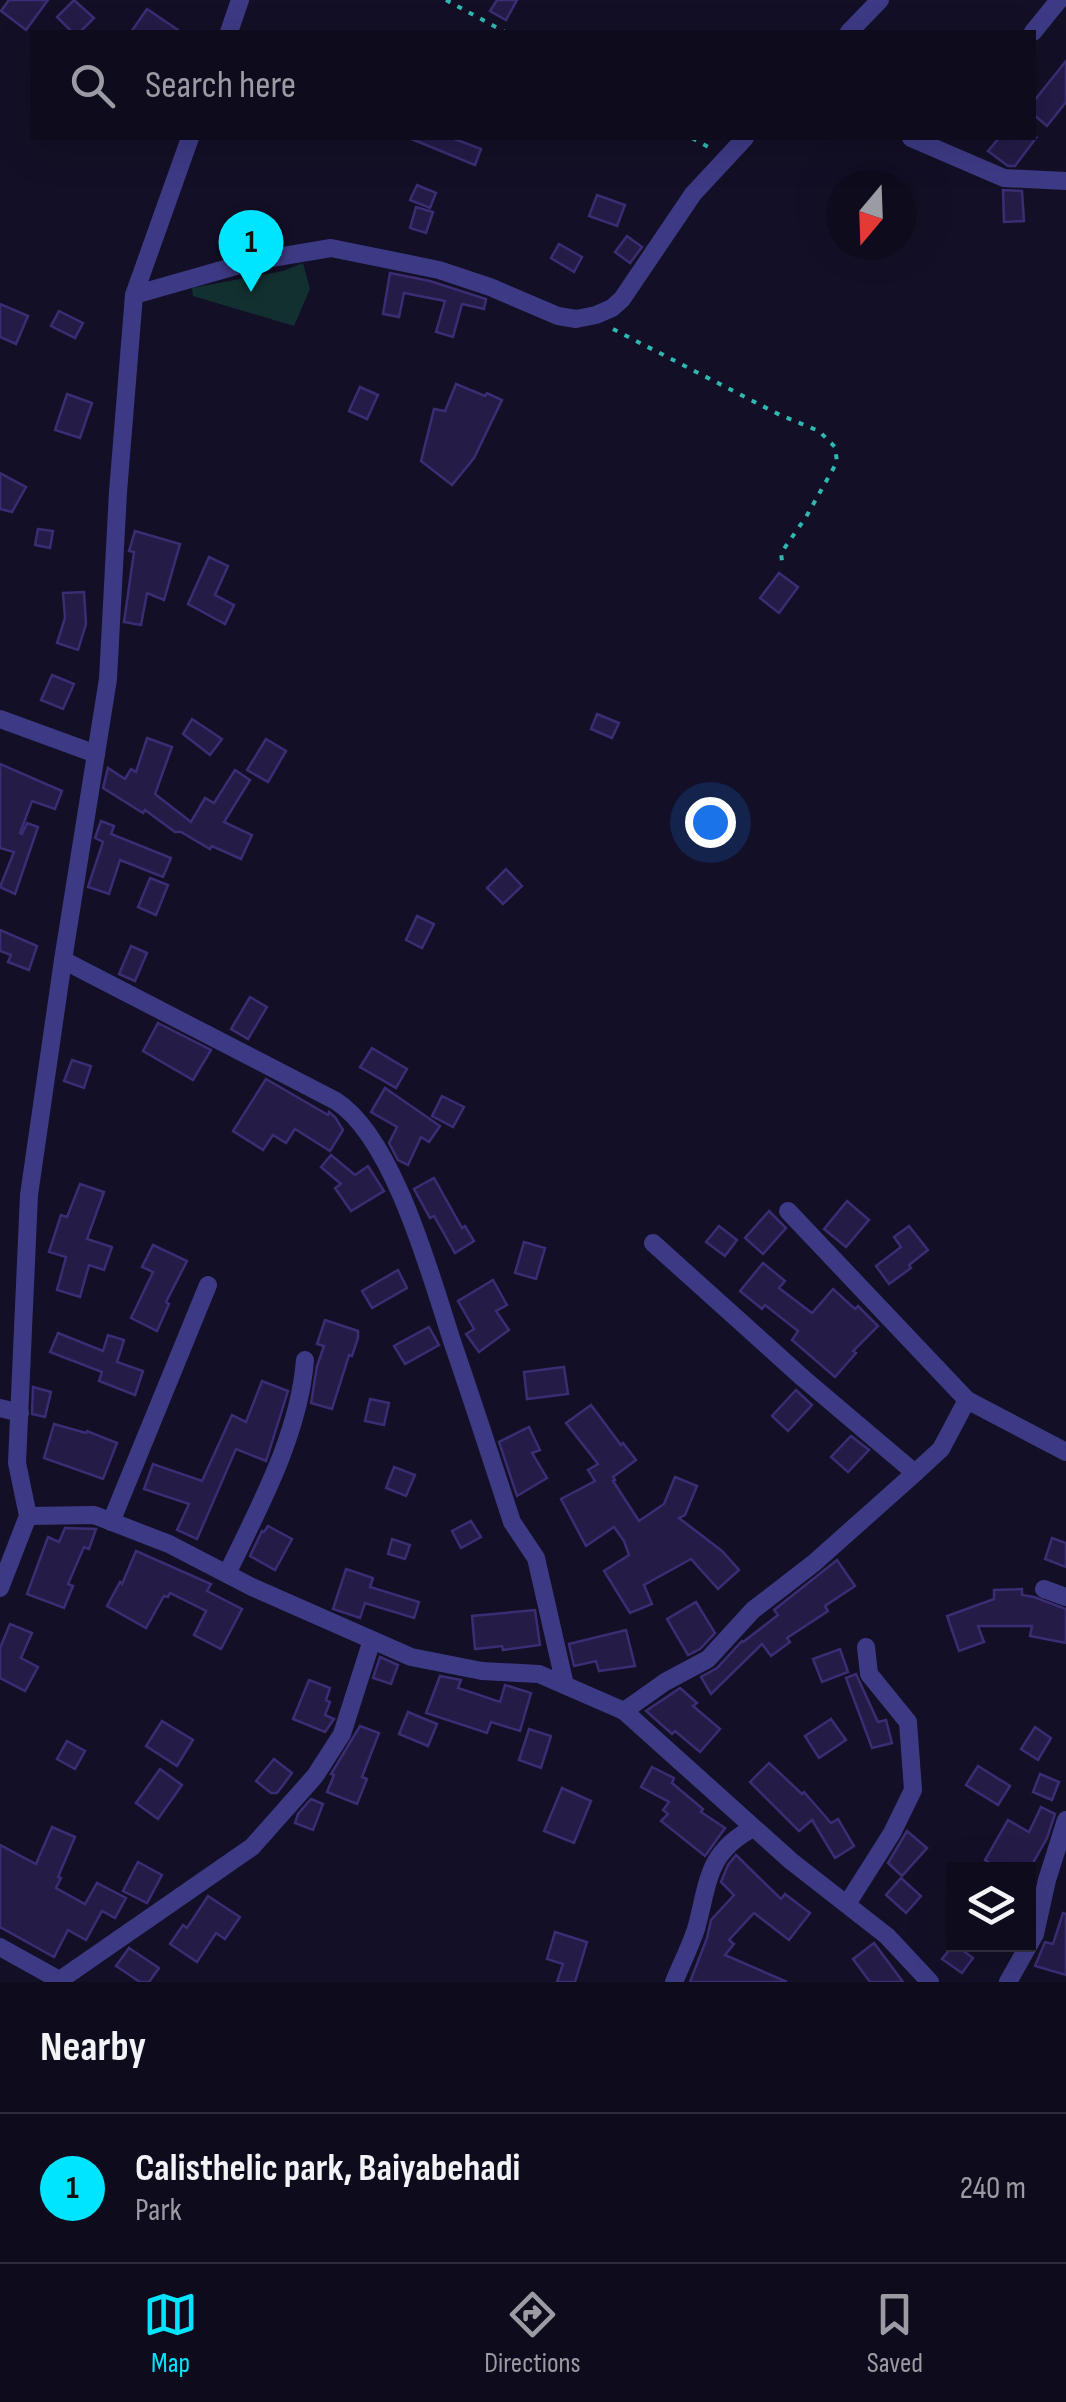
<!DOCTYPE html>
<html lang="en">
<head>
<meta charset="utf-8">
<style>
	:root { --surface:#0e0b1c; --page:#171425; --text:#f1f3f6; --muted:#9b9ba3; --line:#2e2b3b; --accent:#00e5ff }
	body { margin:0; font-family:"Sofia Sans Condensed",sans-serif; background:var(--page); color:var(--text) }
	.controls { position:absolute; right:30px; bottom:30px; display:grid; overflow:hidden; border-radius:0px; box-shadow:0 10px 40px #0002 }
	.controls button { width:90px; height:90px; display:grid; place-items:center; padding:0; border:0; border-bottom:2px solid var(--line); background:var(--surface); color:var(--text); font:50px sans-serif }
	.compass { position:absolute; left:826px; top:170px; width:90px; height:90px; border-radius:50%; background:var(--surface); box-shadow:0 10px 40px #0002; rotate:199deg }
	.you { position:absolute; left:710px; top:822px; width:35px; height:35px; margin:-25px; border:8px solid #fff; border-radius:50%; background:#1a73e8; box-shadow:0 0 0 15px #1a73e833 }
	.badge { display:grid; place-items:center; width:65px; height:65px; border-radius:50%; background:var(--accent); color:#111; font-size:32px; font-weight:700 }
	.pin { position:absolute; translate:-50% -82px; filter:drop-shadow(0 2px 5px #0008) }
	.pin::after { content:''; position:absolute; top:52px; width:35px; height:30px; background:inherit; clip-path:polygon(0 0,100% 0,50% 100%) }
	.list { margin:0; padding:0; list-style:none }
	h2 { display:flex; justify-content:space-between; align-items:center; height:130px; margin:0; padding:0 40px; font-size:42px }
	h2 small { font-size:32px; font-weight:400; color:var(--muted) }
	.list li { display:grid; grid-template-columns:65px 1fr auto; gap:30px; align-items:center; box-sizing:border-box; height:150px; padding:0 40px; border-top:2px solid var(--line) }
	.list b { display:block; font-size:38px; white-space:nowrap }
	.list p { margin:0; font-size:32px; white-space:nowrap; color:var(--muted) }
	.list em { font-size:32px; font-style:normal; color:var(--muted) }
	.icon { flex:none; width:55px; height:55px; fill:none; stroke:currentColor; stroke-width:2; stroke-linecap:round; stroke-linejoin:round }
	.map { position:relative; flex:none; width:1066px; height:1982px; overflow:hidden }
	.search { position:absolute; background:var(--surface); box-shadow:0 10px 40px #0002; left:30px; right:30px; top:30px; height:110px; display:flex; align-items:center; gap:25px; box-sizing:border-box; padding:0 35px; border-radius:0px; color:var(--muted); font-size:38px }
	.sheet { height:280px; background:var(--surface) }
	nav { display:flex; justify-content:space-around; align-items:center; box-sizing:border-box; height:140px; border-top:2px solid var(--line); background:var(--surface); font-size:28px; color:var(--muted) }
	nav a { display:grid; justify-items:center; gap:5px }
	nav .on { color:var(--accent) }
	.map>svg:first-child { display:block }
	.green { fill:#12302f }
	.building { fill:#241b47; stroke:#3b2d73; stroke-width:2.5 }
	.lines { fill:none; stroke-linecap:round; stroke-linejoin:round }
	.path { stroke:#2fb8b0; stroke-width:4; stroke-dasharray:5 8; stroke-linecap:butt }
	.street { stroke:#3d3a85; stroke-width:18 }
</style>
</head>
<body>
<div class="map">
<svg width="1066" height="1982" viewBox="0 0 1066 1982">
	<rect width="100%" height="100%" fill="#130f26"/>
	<path class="green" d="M303 263 310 289 294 326 193 296 192 288 283 271Z"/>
	<g class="building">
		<path d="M9 0H48L26 30 1 11Z"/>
		<path d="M74 0 94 18 80 32H72L57 17Z"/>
		<path d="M497 0H517L506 20 490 11Z"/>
		<path d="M147 9 181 32H131Z"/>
		<path d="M1066 61V102L1047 126 1034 115V101Z"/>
		<path d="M409 138H452L481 149 475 165Z"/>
		<path d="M999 138H1036L1015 166H1008L988 151Z"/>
		<path d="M417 185 436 193 430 208 410 200Z"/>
		<path d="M1003 190 1022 191 1024 221 1004 222Z"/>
		<path d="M597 195 625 205 617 226 589 216Z"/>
		<path d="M416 207 433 212 426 233 410 228Z"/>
		<path d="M627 236 642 247 630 263 615 252Z"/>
		<path d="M559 244 582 257 574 272 551 258Z"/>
		<path d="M390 273 430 281 486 299 484 309 462 304 453 337 436 332 445 301 404 293 399 317 383 314Z"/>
		<path d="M0 304 28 316 16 344 0 337Z"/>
		<path d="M59 311 83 323 75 338 51 326Z"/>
		<path d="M456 384 485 396 487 393 502 400 474 458 452 485 421 461 434 409 445 411Z"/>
		<path d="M360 387 378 395 367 419 349 411Z"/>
		<path d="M67 394 92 403 80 438 55 430Z"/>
		<path d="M0 473 26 487 12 512 0 509Z"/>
		<path d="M38 529 53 531 50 548 35 545Z"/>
		<path d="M135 531 180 544 164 600 147 593 141 625 124 622 134 552 129 551Z"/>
		<path d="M209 557 228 566 215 595 234 605 225 624 188 604Z"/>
		<path d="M779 573 798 587 779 613 760 598Z"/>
		<path d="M84 592 86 624 78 650 57 643 65 618 63 593Z"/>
		<path d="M52 675 74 684 63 709 41 700Z"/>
		<path d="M597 714 619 723 612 738 591 729Z"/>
		<path d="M192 719 222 739 210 755 183 734Z"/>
		<path d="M147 738 172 747 155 794 191 822 205 798 214 803 235 770 250 780 224 822 252 835 241 859 212 846 210 849 181 832H175L145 810 143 813 103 788 108 768 125 779 131 769 136 772Z"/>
		<path d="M266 739 286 751 268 782 247 770Z"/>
		<path d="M0 764 62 791 55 809 32 801 20 833 22 834 27 823 38 827 15 894 0 887 14 852 0 848Z"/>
		<path d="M101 821 114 826 111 834 171 858 163 877 120 860 109 894 88 887 103 842 95 838Z"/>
		<path d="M506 869 522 886 503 904 487 888Z"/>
		<path d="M150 878 168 885 156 915 138 907Z"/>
		<path d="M417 916 434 924 422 948 406 940Z"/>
		<path d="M0 930 37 946 29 970 8 962 11 955 0 951Z"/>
		<path d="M131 946 147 953 135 981 119 974Z"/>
		<path d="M250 997 267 1007 248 1039 231 1029Z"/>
		<path d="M158 1023 211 1050 193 1080 143 1051Z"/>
		<path d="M372 1048 407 1069 396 1088 360 1067Z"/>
		<path d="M72 1060 91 1066 84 1088 64 1081Z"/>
		<path d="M266 1079 328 1115 329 1112 335 1117 343 1130 330 1151 295 1129 286 1143 273 1135 263 1150 233 1131Z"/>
		<path d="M385 1088 440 1126 429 1142 421 1137 408 1165 398 1160 389 1143 397 1127 371 1112Z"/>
		<path d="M442 1096 464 1107 453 1127 432 1116Z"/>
		<path d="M331 1155 355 1175 368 1166 384 1191 351 1211 335 1188 341 1184 321 1167Z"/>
		<path d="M434 1178 462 1228 465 1226 474 1241 455 1253 434 1216 430 1218 414 1189Z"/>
		<path d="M80 1184 104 1192 87 1239 112 1247 104 1270 89 1265 80 1297 57 1290 66 1257 49 1252 61 1215 67 1217Z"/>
		<path d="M847 1201 869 1220 846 1247 824 1229Z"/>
		<path d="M769 1211 786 1228 763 1254 745 1238Z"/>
		<path d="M719 1226 737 1240 725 1256 706 1242Z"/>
		<path d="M909 1226 928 1250 909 1265 911 1268 889 1284 876 1266 901 1247 894 1237Z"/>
		<path d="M524 1242 545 1248 536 1279 515 1273Z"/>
		<path d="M153 1245 187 1261 166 1302 169 1304 157 1331 131 1318 153 1272 142 1267Z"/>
		<path d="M763 1263 785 1281 779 1288 812 1313 833 1289 855 1309 858 1306 878 1326 853 1351 856 1353 835 1377 792 1340 798 1331 765 1305 762 1309 740 1291Z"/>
		<path d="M398 1270 407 1288 372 1308 362 1291Z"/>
		<path d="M493 1280 507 1305 496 1311 509 1330 479 1352 466 1334 474 1329 458 1301Z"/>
		<path d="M325 1320 358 1331V1338L352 1356 349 1355 332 1409 311 1403 317 1366 324 1346 317 1344Z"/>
		<path d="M429 1327 439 1345 405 1364 394 1346Z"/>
		<path d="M58 1333 103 1351 108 1335 124 1340 117 1362 143 1371 135 1395 99 1381 102 1372 50 1352Z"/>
		<path d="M564 1367 568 1394 527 1399 524 1372Z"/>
		<path d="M262 1381 288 1391 266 1461 236 1449 197 1539 177 1530 189 1504 144 1489 153 1464 202 1481 232 1415 246 1422Z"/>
		<path d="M33 1387 51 1392 45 1417 32 1414Z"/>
		<path d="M796 1390 812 1405 788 1431 772 1416Z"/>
		<path d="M370 1399 389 1403 384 1425 365 1421Z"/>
		<path d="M591 1405 621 1445 623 1443 636 1460 613 1477 615 1480 613 1481 639 1521 664 1504 675 1477 697 1486 685 1515 679 1518 722 1551 739 1570 718 1589 691 1559 644 1585 652 1604 630 1613 604 1571 629 1555 624 1541 614 1527 586 1546 561 1499 595 1481 588 1470 598 1464 566 1423Z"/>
		<path d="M54 1424 86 1433 87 1431 117 1443 103 1479 44 1458Z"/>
		<path d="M529 1427 540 1450 532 1453 547 1478 517 1496 499 1442Z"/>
		<path d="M851 1436 869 1450 848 1472 831 1457Z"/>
		<path d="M394 1467 415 1475 406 1496 386 1488Z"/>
		<path d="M471 1521 481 1537 461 1548 452 1531Z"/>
		<path d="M268 1526 292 1539 275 1570 250 1556 262 1531 264 1532Z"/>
		<path d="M65 1528 96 1529 89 1549 84 1547 68 1584 73 1586 64 1608 27 1594 48 1537 59 1542Z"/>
		<path d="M1052 1538 1066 1543V1567L1045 1559Z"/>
		<path d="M392 1539 410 1545 405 1559 388 1554Z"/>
		<path d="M136 1551 211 1584 207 1591 242 1609 221 1649 194 1635 206 1611 170 1593 168 1597 164 1596 146 1628 107 1606 120 1582 122 1584Z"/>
		<path d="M837 1560 855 1586 825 1606 828 1611 787 1638 790 1642 771 1656 762 1644 711 1694 701 1677 717 1668 742 1641 743 1642 778 1615 774 1610Z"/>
		<path d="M346 1569 373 1578 370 1587 419 1602 414 1618 365 1603 360 1618 333 1609Z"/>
		<path d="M1022 1589V1595L1034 1597 1066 1609V1643L1030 1636 1032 1626H978L984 1642 959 1651 947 1616 994 1599V1590Z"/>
		<path d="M696 1602 715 1633 700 1649 688 1655 667 1619Z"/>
		<path d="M535 1610 540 1645 503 1650 502 1646 475 1649 472 1616Z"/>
		<path d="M10 1624 32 1633 21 1658 38 1667 25 1691 0 1678V1648Z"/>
		<path d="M626 1630 635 1666 599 1671 596 1661 574 1666 569 1644Z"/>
		<path d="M840 1649 848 1672 822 1682 813 1659Z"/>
		<path d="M380 1657 398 1665 391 1684 373 1678Z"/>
		<path d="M856 1674 878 1722 886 1720 892 1743 872 1748 846 1678Z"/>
		<path d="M440 1676 461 1680 458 1688 500 1702 505 1685 531 1693 520 1731 491 1722 487 1733 426 1713Z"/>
		<path d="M309 1680 330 1688 326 1700 330 1702 325 1715 334 1719 325 1732 293 1719Z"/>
		<path d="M680 1688 697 1703 693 1706 720 1729 700 1752 675 1731 672 1734 646 1711Z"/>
		<path d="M408 1712 437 1724 428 1746 399 1734Z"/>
		<path d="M831 1719 846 1740 819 1758 805 1736Z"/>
		<path d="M162 1721 193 1740 177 1766 146 1746Z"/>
		<path d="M360 1726 379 1733 362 1777 367 1779 357 1804 327 1792 334 1775 331 1774Z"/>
		<path d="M1035 1727 1051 1738 1038 1760 1021 1749Z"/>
		<path d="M529 1729 551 1736 541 1768 519 1760Z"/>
		<path d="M67 1741 85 1751 75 1769 57 1759Z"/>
		<path d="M274 1759 292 1773 277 1793H271L256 1781Z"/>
		<path d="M769 1763 802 1794 804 1792 831 1823 838 1819 854 1846 835 1858 812 1820 799 1831 750 1782Z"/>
		<path d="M978 1766 1010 1786 998 1805 966 1785Z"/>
		<path d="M652 1767 674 1778 672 1783 703 1809 701 1812 725 1828 705 1856 661 1821 668 1814 663 1810 669 1802 641 1787Z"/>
		<path d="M160 1769 182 1785 158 1819 136 1803Z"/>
		<path d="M1040 1774 1059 1782 1052 1800 1033 1792Z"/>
		<path d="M562 1788 591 1801 574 1843 544 1831Z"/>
		<path d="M311 1799 323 1804 313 1830 295 1823 298 1814Z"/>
		<path d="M1041 1807 1055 1814 1047 1838 1029 1870H1001L985 1860 1008 1820 1029 1832Z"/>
		<path d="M52 1827 75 1837 58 1877 61 1878 56 1888 85 1904 97 1883 126 1898 115 1918 102 1911 86 1940 68 1930 54 1957 0 1927V1845L36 1864Z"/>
		<path d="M907 1831 927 1848 902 1876 888 1863Z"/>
		<path d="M736 1855 781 1899 785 1894 810 1913 789 1940 754 1913 729 1940 734 1944 725 1955 787 1982H690L707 1938 711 1920 734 1895 721 1882 728 1865Z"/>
		<path d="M138 1862 162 1875 147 1903 123 1891Z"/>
		<path d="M901 1878 921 1896 906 1913 886 1895Z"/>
		<path d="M208 1896 240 1917 225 1939 216 1933 197 1962 170 1944 183 1925 187 1928Z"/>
		<path d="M1063 1913 1066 1914V1975L1035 1966 1045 1942 1053 1944Z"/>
		<path d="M555 1932 587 1942 575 1982H557L563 1964 547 1959Z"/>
		<path d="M874 1943 903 1982H870L853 1959Z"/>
		<path d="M954 1944 973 1958 962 1973 942 1959Z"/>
		<path d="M129 1948 159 1968 149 1982H140L116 1966Z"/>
	</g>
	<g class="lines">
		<g class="path">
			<path d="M446 0 505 32"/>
			<path d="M692 138 710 148"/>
			<path d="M613 329 780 415 819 431 835 447 837 462 806 517 781 553 782 561"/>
		</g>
		<g class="street">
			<path d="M229 32 240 0"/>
			<path d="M849 32 880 0"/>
			<path d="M1033 32 1059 0"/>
			<path d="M911 138 1004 178 1066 181"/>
			<path d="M134 295 253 261 331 248 439 270 490 287 558 316 576 319 596 315 612 308 622 299 693 194 745 138"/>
			<path d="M0 719 96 754"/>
			<path d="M63 960 336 1101C395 1139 432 1281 454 1347 474 1405 493 1464 512 1522L536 1558 565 1685"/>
			<path d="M788 1211 967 1400"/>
			<path d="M653 1243 804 1379 915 1473"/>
			<path d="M0 1408 20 1413"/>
			<path d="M28 1516 94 1515 169 1544 252 1587 411 1657 482 1671 539 1674 624 1711 791 1861 887 1936 930 1982"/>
			<path d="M111 1522 208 1285"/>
			<path d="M227 1574C259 1507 299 1435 305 1360"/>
			<path d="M0 1588 28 1516 17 1463 29 1195 63 960 108 679 118 492 134 295 190 138"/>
			<path d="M1044 1589 1066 1597"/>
			<path d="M624 1711 665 1682 708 1659 753 1610 814 1563 915 1473 941 1449 967 1400 1066 1452"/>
			<path d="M847 1904 892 1833 913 1790 908 1722 869 1674 866 1647"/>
			<path d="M0 1947 63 1982"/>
			<path d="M60 1980 252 1847 315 1776 342 1734 372 1640"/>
			<path d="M674 1982C681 1965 690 1947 696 1929 709 1882 706 1853 753 1828"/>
			<path d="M1008 1982 1035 1934 1047 1880 1066 1820"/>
		</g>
	</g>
</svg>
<div class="controls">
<button><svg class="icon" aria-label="layers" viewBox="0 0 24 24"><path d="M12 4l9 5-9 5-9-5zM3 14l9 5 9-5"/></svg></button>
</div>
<svg class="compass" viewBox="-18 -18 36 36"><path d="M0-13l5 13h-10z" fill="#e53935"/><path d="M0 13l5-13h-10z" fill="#9b9ba3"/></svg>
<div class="you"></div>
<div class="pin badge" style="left:251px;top:292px">1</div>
<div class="search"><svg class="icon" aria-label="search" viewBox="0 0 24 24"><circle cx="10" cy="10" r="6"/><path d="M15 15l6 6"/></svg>Search here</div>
</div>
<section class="sheet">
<h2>Nearby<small></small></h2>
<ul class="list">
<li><span class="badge">1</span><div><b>Calisthelic park, Baiyabehadi</b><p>Park</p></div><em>240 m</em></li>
</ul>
</section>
<nav>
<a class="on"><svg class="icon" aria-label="map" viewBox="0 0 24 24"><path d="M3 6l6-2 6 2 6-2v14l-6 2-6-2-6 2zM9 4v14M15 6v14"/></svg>Map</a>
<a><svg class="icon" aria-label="directions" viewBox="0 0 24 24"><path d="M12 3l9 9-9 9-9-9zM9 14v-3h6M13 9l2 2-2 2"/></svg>Directions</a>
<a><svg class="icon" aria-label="saved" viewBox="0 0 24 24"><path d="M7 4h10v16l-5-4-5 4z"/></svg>Saved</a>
</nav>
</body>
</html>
